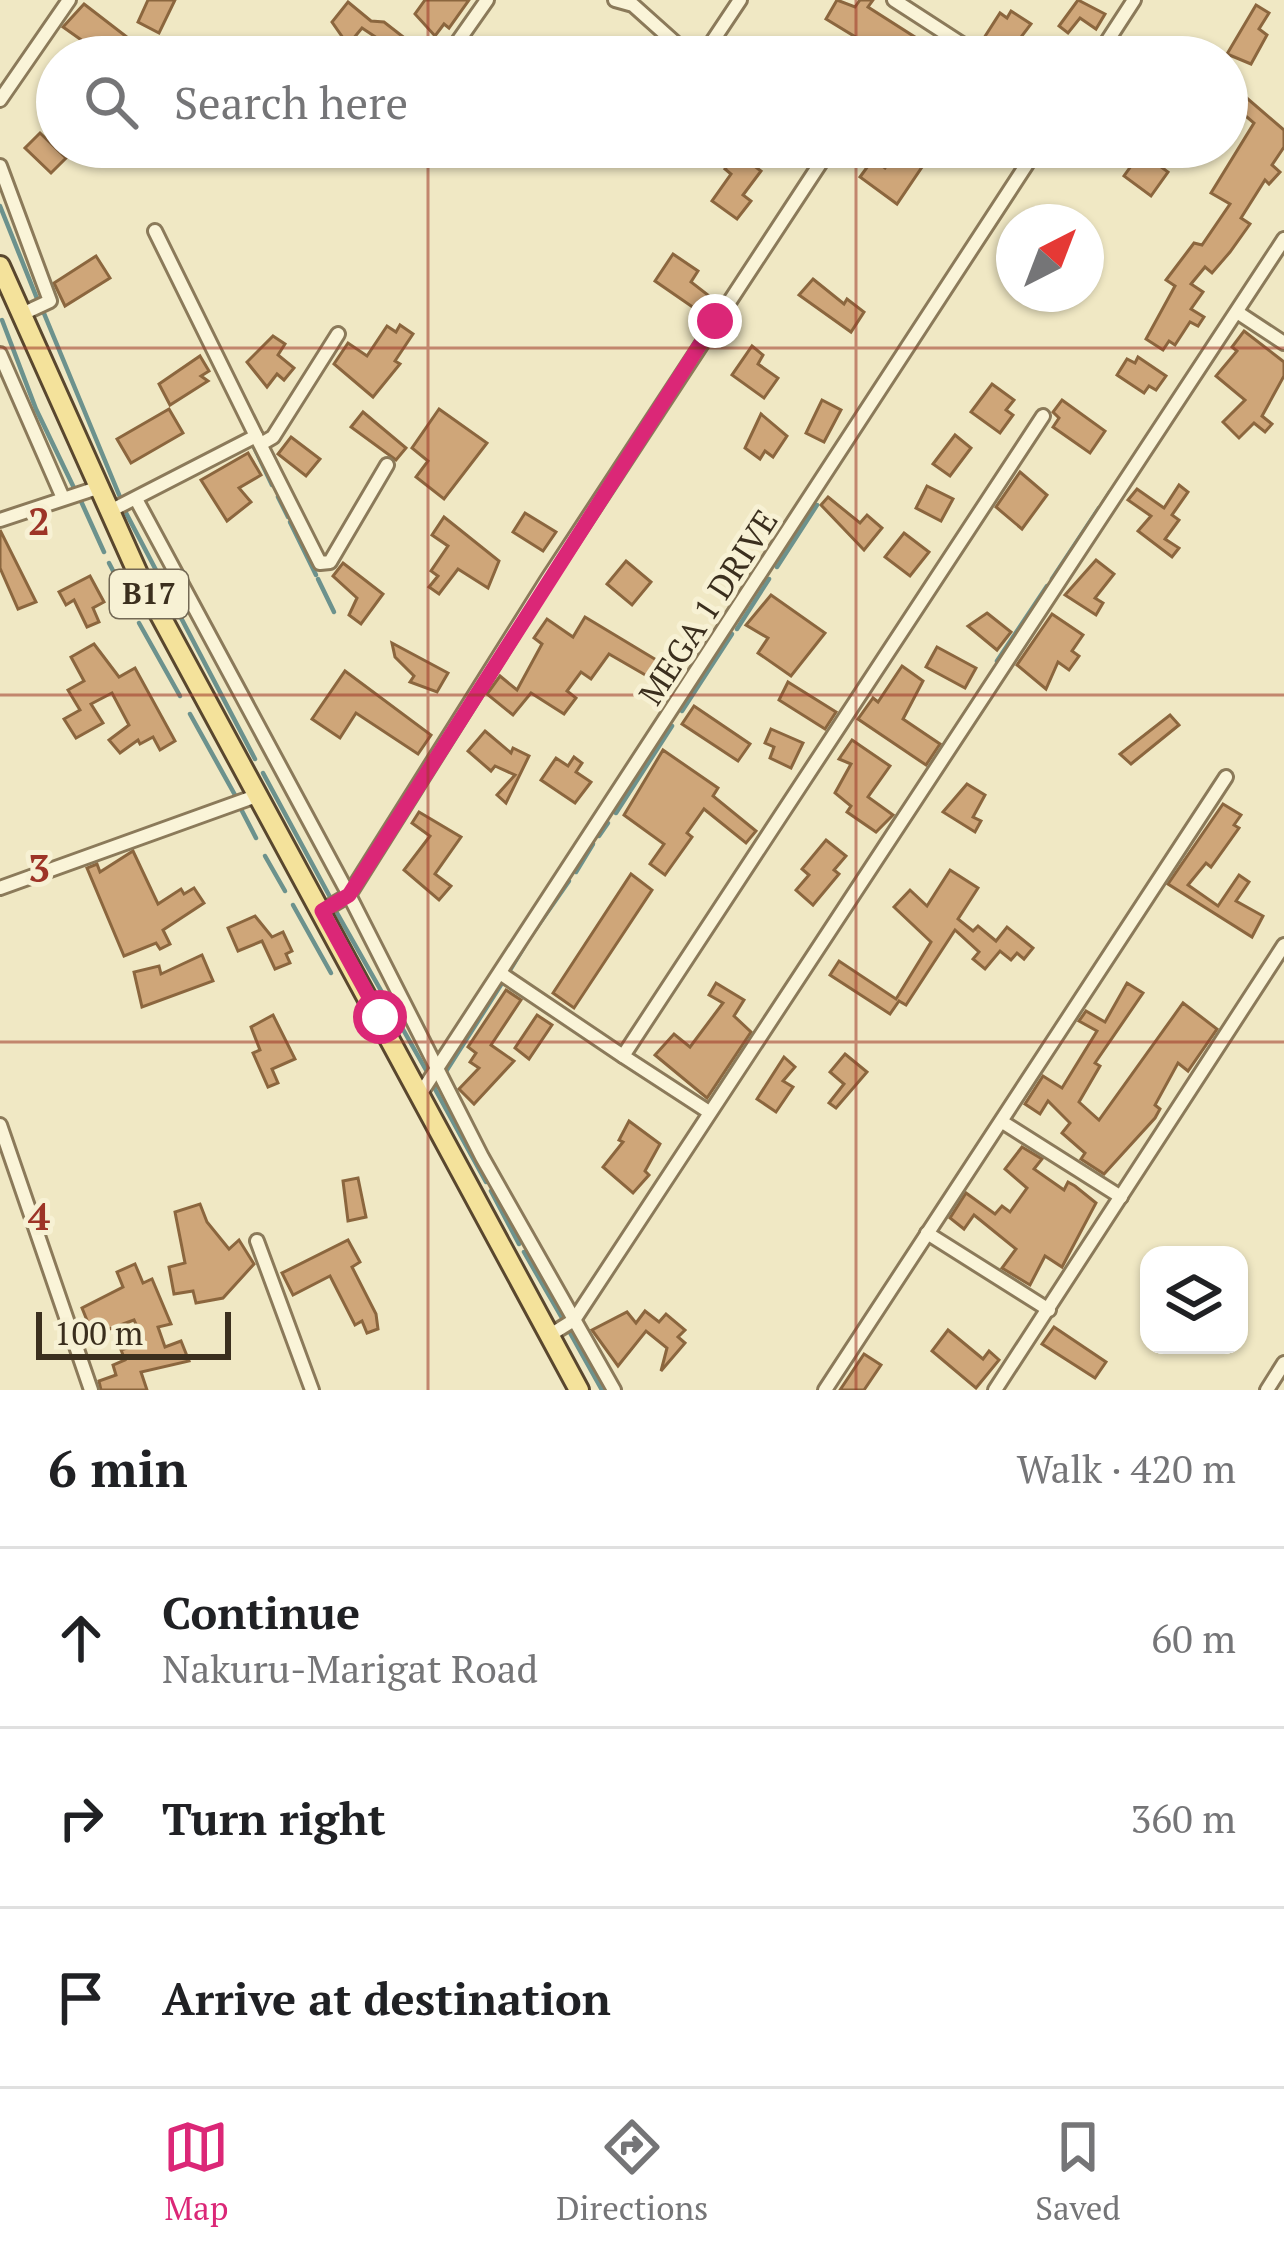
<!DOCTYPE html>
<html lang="en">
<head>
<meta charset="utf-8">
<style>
	:root { --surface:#fff; --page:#f6f6f6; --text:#202124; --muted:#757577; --line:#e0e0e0; --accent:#db2777 }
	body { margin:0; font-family:"PT Serif",serif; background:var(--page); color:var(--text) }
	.controls { position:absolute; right:36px; bottom:36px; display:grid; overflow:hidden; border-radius:24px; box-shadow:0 3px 9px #0004 }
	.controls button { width:108px; height:108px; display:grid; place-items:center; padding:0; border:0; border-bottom:3px solid var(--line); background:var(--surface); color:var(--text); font:60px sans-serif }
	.compass { position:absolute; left:996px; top:204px; width:108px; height:108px; border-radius:50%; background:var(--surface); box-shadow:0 3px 9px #0004; rotate:42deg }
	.scale { position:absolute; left:36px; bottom:30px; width:195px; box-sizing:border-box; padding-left:12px; border:6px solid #3b2f1e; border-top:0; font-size:33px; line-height:42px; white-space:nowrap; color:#3b2f1e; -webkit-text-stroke:9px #f7f1d4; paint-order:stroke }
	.stop { position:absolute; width:36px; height:36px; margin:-27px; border:9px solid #db2777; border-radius:50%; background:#fff }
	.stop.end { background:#db2777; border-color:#fff; box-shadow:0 3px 12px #0008 }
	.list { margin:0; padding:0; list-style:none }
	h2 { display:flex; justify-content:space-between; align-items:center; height:156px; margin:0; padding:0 48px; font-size:51px }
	h2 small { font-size:39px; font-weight:400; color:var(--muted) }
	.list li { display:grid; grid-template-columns:78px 1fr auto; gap:36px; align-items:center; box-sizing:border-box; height:180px; padding:0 48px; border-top:3px solid var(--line) }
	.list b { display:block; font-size:45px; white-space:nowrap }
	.list p { margin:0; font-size:39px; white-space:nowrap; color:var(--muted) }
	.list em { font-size:39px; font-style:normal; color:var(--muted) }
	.icon { flex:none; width:66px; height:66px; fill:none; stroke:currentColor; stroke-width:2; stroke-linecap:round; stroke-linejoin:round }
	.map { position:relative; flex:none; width:1284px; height:1390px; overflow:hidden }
	.search { position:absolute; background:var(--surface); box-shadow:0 3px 9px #0004; left:36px; right:36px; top:36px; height:132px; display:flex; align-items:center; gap:30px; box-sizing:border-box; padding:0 42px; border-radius:66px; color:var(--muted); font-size:45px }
	.sheet { height:696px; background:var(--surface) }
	nav { display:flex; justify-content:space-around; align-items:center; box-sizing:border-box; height:168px; border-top:3px solid var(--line); background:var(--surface); font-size:33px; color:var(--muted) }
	nav a { display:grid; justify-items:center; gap:6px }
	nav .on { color:var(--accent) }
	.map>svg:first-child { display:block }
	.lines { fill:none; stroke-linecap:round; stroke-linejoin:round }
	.stream { stroke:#6c928d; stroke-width:4.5 }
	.building { fill:#cfa679; stroke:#8b663e; stroke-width:3 }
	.minor-casing { stroke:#8b7a5a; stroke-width:18 }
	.primary-casing { stroke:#59472e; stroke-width:24 }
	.minor { stroke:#faf4d8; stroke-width:12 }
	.primary { stroke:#f4e29b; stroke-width:18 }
	.route { stroke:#db2777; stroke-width:15 }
	.grid { fill:none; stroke:#9d3427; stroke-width:3; stroke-opacity:0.55 }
	.labels { text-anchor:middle; stroke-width:10; stroke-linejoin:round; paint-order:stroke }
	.shield { fill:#f7f1d4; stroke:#736955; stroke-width:3 }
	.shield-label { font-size:30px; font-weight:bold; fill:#3b2f1e }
	.street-label { font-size:33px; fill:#3b2f1e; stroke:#f7f1d4 }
	.grid-label { font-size:39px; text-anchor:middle; font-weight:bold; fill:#9d3427; stroke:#f7f1d4; stroke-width:10; stroke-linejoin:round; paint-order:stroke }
</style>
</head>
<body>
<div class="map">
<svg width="1284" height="1390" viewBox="0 0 1284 1390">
	<rect width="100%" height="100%" fill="#f0e8c4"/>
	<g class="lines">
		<g class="stream">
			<path d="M0 206 38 301"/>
			<path d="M43 311 120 497"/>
			<path d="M2 320 36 409 75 490"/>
			<path d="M253 445 272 485"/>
			<path d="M278 497 288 517"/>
			<path d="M80 499 104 552"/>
			<path d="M1103 503 1110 492"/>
			<path d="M125 511 255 759"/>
			<path d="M290 522 316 575"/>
			<path d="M109 563 133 609"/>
			<path d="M777 567 817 505"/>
			<path d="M318 579 334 612"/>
			<path d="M1052 579 1099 508"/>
			<path d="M139 623 180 696"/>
			<path d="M737 629 769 579"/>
			<path d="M997 661 1047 586"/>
			<path d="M682 711 732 634"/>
			<path d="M190 714 235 795"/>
			<path d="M263 773 330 897"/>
			<path d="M241 809 256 838"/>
			<path d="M616 813 672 726"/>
			<path d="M599 836 608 823"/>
			<path d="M265 856 285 891"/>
			<path d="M576 872 593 844"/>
			<path d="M293 905 331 973"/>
			<path d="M337 913 426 1070"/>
			<path d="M528 940 569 881"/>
			<path d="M510 970 524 947"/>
			<path d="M445 1073 504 980"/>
			<path d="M439 1082 435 1089 486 1182"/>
			<path d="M491 1191 519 1244"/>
			<path d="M524 1252 562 1318"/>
			<path d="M569 1331 602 1390"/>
		</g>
	</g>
	<g class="building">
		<path d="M148 0H175L159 33 138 22Z"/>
		<path d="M425 0H469L449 28 444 24 435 36 415 14Z"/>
		<path d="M837 0 855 7 860 0H873L868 7 918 39 907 55 891 44 883 57H849L862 41 826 19Z"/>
		<path d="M1078 0 1105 14 1096 29 1080 18 1068 33 1059 26Z"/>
		<path d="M348 2 371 21 384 22 420 50 414 57H384L379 52 386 44 362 28 348 45 332 22Z"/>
		<path d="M84 4 145 51 140 57H114L100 46 97 51 63 27Z"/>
		<path d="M1256 5 1269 13 1259 29 1267 35 1251 64 1227 54Z"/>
		<path d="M1011 11 1031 24 1006 57 982 41 1000 13 1007 18Z"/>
		<path d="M1227 81 1284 130V147L1272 165 1280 172 1269 184 1265 180 1241 218 1250 224 1230 252 1212 273 1205 267 1191 284 1203 292 1191 309 1204 317 1198 326 1190 322 1175 345 1169 341 1163 350 1146 339 1175 286 1166 280 1194 243 1202 245 1230 204 1211 193 1254 123 1227 100Z"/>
		<path d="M40 133 66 158 51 173 25 148Z"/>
		<path d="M901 147 924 164 897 204 860 177 873 159 885 168Z"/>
		<path d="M1141 152 1168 172 1151 196 1124 176Z"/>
		<path d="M737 153 761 171 743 195 751 201 737 219 712 201 731 174 725 169Z"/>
		<path d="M673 254 698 271 691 282 717 302 707 317 655 281Z"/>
		<path d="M96 256 110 278 65 306 54 283Z"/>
		<path d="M813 279 844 304 847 299 864 312 851 332 799 295Z"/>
		<path d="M400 325 413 334 395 361 400 364 373 397 334 364 348 343 367 356 387 326 396 332Z"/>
		<path d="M1244 331 1284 362V376L1262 416 1272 424 1265 432 1254 423 1239 438 1223 422 1245 400 1216 376 1237 351 1232 347Z"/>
		<path d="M273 336 285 344 278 355 294 368 284 380 277 374 267 387 247 362Z"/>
		<path d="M752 346 763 355 758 364 778 378 764 398 732 375Z"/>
		<path d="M200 356 209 371 201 376 208 381 170 405 159 384Z"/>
		<path d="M1138 357 1166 376 1156 390 1149 386 1144 393 1117 375 1127 359 1135 363Z"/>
		<path d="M992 384 1014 400 1006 410 1013 415 1000 433 971 412Z"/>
		<path d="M822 400 841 410 824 442 806 433Z"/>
		<path d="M1062 400 1105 431 1090 453 1053 427 1059 418 1053 412Z"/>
		<path d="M169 409 183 433 131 463 117 439Z"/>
		<path d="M439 409 487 443 444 499 416 477 428 461 412 448Z"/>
		<path d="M363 412 406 448 396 460 351 427Z"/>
		<path d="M761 414 787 436 773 457 765 451 760 459 745 448Z"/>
		<path d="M955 435 971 448 950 476 933 464Z"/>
		<path d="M291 437 320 459 306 476 278 454Z"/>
		<path d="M248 453 261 475 239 488 251 502 227 521 201 480Z"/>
		<path d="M1020 472 1047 495 1022 529 996 507Z"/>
		<path d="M1179 485 1188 492 1172 515 1179 520 1165 539 1179 548 1172 557 1138 531 1151 516 1128 500 1137 489 1164 508Z"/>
		<path d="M927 486 953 499 941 521 916 508Z"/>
		<path d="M828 497 860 523 867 515 882 528 864 550 821 505Z"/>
		<path d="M525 513 556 532 543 551 513 532Z"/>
		<path d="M444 517 499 561 488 588 458 569 439 594 429 587 438 576 431 571 448 546 432 535Z"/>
		<path d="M0 530 36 602 18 609 0 568Z"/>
		<path d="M904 533 929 552 910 576 885 557Z"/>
		<path d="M1096 560 1114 574 1095 598 1103 603 1096 615 1065 595Z"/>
		<path d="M626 561 651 582 632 605 607 584Z"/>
		<path d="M343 563 383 594 361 624 349 615 357 598 333 576Z"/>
		<path d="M90 576 104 602 93 608 99 622 87 627 74 600 66 605 59 592Z"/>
		<path d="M771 595 825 633 791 676 758 653 768 638 746 625Z"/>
		<path d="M987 613 1011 632 997 650 968 626Z"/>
		<path d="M1052 614 1083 635 1072 651 1079 656 1069 670 1058 662 1046 689 1017 665Z"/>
		<path d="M585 617 663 664 654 680 609 654 591 679 581 672 567 691 576 698 564 714 531 693 513 715 487 694 500 676 517 690 542 644 534 638 547 619 573 637Z"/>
		<path d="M392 643 448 673 437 692 410 682 414 676 395 657Z"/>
		<path d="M94 644 119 677 135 668 175 741 160 750 153 737 140 744 138 740 120 753 109 740 129 725 112 693 91 704 103 723 76 738 64 719 80 710 68 690 84 681 71 657Z"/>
		<path d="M937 647 976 668 965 688 926 667Z"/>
		<path d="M902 666 923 681 903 719 940 744 926 765 858 719 873 698 878 702Z"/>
		<path d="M345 671 431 735 418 754 356 713 340 738 312 719Z"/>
		<path d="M788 682 836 712 825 729 779 700Z"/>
		<path d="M694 706 750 744 738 761 682 724Z"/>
		<path d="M1170 715 1179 725 1131 764 1120 754Z"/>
		<path d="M771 729 803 743 791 768 770 758 774 747 765 743Z"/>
		<path d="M485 731 511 753 513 748 529 756 506 803 497 795 515 775 495 766 491 771 468 751Z"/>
		<path d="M852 740 890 766 868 797 893 815 876 832 847 812 851 806 835 793 851 764 839 759Z"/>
		<path d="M663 750 718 788 713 796 756 831 746 843 704 809 687 833 692 837 665 875 650 864 664 844 624 815Z"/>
		<path d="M574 757 582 763 576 772 591 782 575 803 541 780 556 758 568 766Z"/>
		<path d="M967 784 985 795 973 817 981 821 975 832 943 812Z"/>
		<path d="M1223 804 1241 815 1234 825 1239 828 1211 867 1206 863 1188 885 1218 906 1239 875 1249 882 1236 901 1263 916 1252 937 1168 884Z"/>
		<path d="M419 812 461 837 435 874 451 886 439 900 404 870 430 836 412 823Z"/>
		<path d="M826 840 846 856 834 870 839 874 813 905 796 890 809 875 802 869Z"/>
		<path d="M133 851 158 904 181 889 184 894 194 888 204 903 163 930 170 944 160 949 156 943 124 956 87 868 97 864 100 872Z"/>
		<path d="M950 870 978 888 958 919 973 931 978 926 996 941 1007 927 1033 948 1024 959 1017 953 1011 960 1000 951 985 969 973 959 979 952 955 930 906 1005 899 1001 890 1014 830 975 839 961 896 999 931 942 894 907 910 890 927 906Z"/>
		<path d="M631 874 652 890 574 1008 553 993Z"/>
		<path d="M255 916 272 937 283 932 292 951 286 954 290 963 275 969 262 941 238 951 228 928Z"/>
		<path d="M202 955 213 981 142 1007 134 972 159 966 161 974Z"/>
		<path d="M716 983 744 1000 734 1016 751 1032 707 1098 655 1055 674 1034 690 1047 723 1003 709 995Z"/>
		<path d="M1127 983 1143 993 1095 1063 1100 1066 1079 1102 1099 1120 1183 1003 1217 1029 1188 1071 1178 1063 1155 1105 1160 1109 1155 1118 1104 1174 1081 1159 1085 1153 1062 1133 1070 1123 1048 1101 1040 1114 1025 1104 1043 1076 1062 1088 1097 1031 1079 1021 1086 1011 1105 1022Z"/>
		<path d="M506 990 521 1000 491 1045 514 1061 474 1104 459 1089 479 1068 470 1062 476 1053 468 1047Z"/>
		<path d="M273 1015 295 1059 272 1069 278 1083 268 1087 253 1053 260 1050 251 1027Z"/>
		<path d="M537 1015 552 1025 529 1059 515 1048Z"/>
		<path d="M845 1054 867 1072 836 1108 829 1103 844 1084 830 1072Z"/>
		<path d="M784 1057 795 1067 783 1081 793 1087 776 1112 757 1099Z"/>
		<path d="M629 1121 660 1144 645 1171 649 1175 633 1193 603 1167 623 1142 619 1140Z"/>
		<path d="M1022 1147 1042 1159 1034 1169 1064 1190 1068 1182 1075 1186 1096 1203 1062 1267 1045 1256 1030 1285 1002 1268 1016 1249 974 1215 964 1229 950 1218 966 1193 995 1214 1002 1206 1010 1212 1027 1188 1005 1169Z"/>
		<path d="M358 1178 366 1217 348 1221 343 1181Z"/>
		<path d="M200 1204 207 1222 229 1249 239 1240 254 1264 223 1298 196 1303 193 1291 174 1294 169 1267 185 1263 175 1212Z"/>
		<path d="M348 1240 360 1262 352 1267 376 1314 378 1329 367 1333 362 1321 355 1325 330 1276 293 1295 282 1273Z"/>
		<path d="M135 1264 143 1283 152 1279 171 1324 158 1327 165 1347 181 1341 189 1361 141 1372 147 1390H101L99 1381 116 1375 113 1365 125 1360 121 1350 144 1342 134 1320 93 1335 82 1308 123 1287 117 1272Z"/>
		<path d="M645 1311 659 1322 666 1314 685 1330 678 1337 685 1343 661 1371 667 1348 646 1331 618 1366 592 1330 627 1312 636 1323Z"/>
		<path d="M1054 1327 1106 1362 1095 1378 1042 1344Z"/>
		<path d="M948 1330 983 1359 989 1351 999 1360 976 1388 932 1351Z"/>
		<path d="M864 1354 881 1365 864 1390H840Z"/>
	</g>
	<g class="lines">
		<g class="minor-casing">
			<g id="minor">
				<path d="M615 0 633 5 691 57"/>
				<path d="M894 0 982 57"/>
				<path d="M447 57 487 0"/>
				<path d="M702 57 740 0"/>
				<path d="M1097 57 1134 0"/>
				<path d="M0 100 69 0"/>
				<path d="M0 166 50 301 20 315"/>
				<path d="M155 231 256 436"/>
				<path d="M1237 312 1284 343"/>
				<path d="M0 354 63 498"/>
				<path d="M261 444 273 437 338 334"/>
				<path d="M136 499 349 895 482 1157 614 1390"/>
				<path d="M110 511 256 436 320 563 330 562 387 465"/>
				<path d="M0 520 97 488"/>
				<path d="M0 888 256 796"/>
				<path d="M322 911 349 895 547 580 831 147"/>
				<path d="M500 973 623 1056 1043 416"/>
				<path d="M623 1056 709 1112"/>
				<path d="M421 1093 1038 147"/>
				<path d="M1004 1123 1121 1197"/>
				<path d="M0 1125 91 1390"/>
				<path d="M927 1233 1049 1310"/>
				<path d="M257 1241 312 1390"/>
				<path d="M550 1335 574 1320 1284 239"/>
				<path d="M825 1390 1226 777"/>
				<path d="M995 1390 1284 945"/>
				<path d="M1267 1390 1284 1363"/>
			</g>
		</g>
		<g class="primary-casing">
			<path id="primary" d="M0 266 139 576 579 1390"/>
		</g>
		<use href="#minor" class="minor"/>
		<use href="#primary" class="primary"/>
	</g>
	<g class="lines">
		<path class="route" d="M380 1017 322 911 349 895 715 321"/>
	</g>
	<path class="grid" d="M428 0V57M856 0V57M428 147V1390M856 147V1390M0 348H1284M0 695H1284M0 1042H1284"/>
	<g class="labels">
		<rect class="shield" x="110" y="570" width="78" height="48" rx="9"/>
		<g class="shield-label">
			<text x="149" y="604">B17</text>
		</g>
		<g class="street-label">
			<text transform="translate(708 607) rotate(-57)" y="12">MEGA 1 DRIVE</text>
		</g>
	</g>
	<g class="grid-label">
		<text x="39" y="535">2</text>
		<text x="39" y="882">3</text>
		<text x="39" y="1230">4</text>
	</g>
</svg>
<div class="controls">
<button><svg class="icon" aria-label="layers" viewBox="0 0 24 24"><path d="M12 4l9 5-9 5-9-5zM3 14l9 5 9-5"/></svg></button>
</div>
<svg class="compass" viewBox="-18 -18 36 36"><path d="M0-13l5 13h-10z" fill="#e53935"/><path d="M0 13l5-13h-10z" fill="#757577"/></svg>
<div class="scale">100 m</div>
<div class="stop" style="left:380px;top:1017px"></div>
<div class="stop end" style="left:715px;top:321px"></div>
<div class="search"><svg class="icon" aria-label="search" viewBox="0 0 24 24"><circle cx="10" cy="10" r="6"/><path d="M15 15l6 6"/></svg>Search here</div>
</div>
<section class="sheet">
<h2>6 min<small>Walk · 420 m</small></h2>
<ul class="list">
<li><svg class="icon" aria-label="ahead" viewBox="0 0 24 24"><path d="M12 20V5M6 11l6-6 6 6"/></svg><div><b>Continue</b><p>Nakuru-Marigat Road</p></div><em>60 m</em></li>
<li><svg class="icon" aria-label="right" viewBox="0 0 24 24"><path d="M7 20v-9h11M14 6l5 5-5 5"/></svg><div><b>Turn right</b></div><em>360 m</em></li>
<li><svg class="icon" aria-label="arrive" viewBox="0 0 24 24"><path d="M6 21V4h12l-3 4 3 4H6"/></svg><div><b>Arrive at destination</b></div></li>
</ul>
</section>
<nav>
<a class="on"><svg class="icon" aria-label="map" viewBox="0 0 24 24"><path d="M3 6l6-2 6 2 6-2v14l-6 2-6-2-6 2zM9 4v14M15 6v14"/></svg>Map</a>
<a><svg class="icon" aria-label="directions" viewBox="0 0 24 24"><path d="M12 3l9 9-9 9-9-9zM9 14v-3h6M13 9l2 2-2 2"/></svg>Directions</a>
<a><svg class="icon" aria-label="saved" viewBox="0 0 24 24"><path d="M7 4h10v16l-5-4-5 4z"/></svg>Saved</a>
</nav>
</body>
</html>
